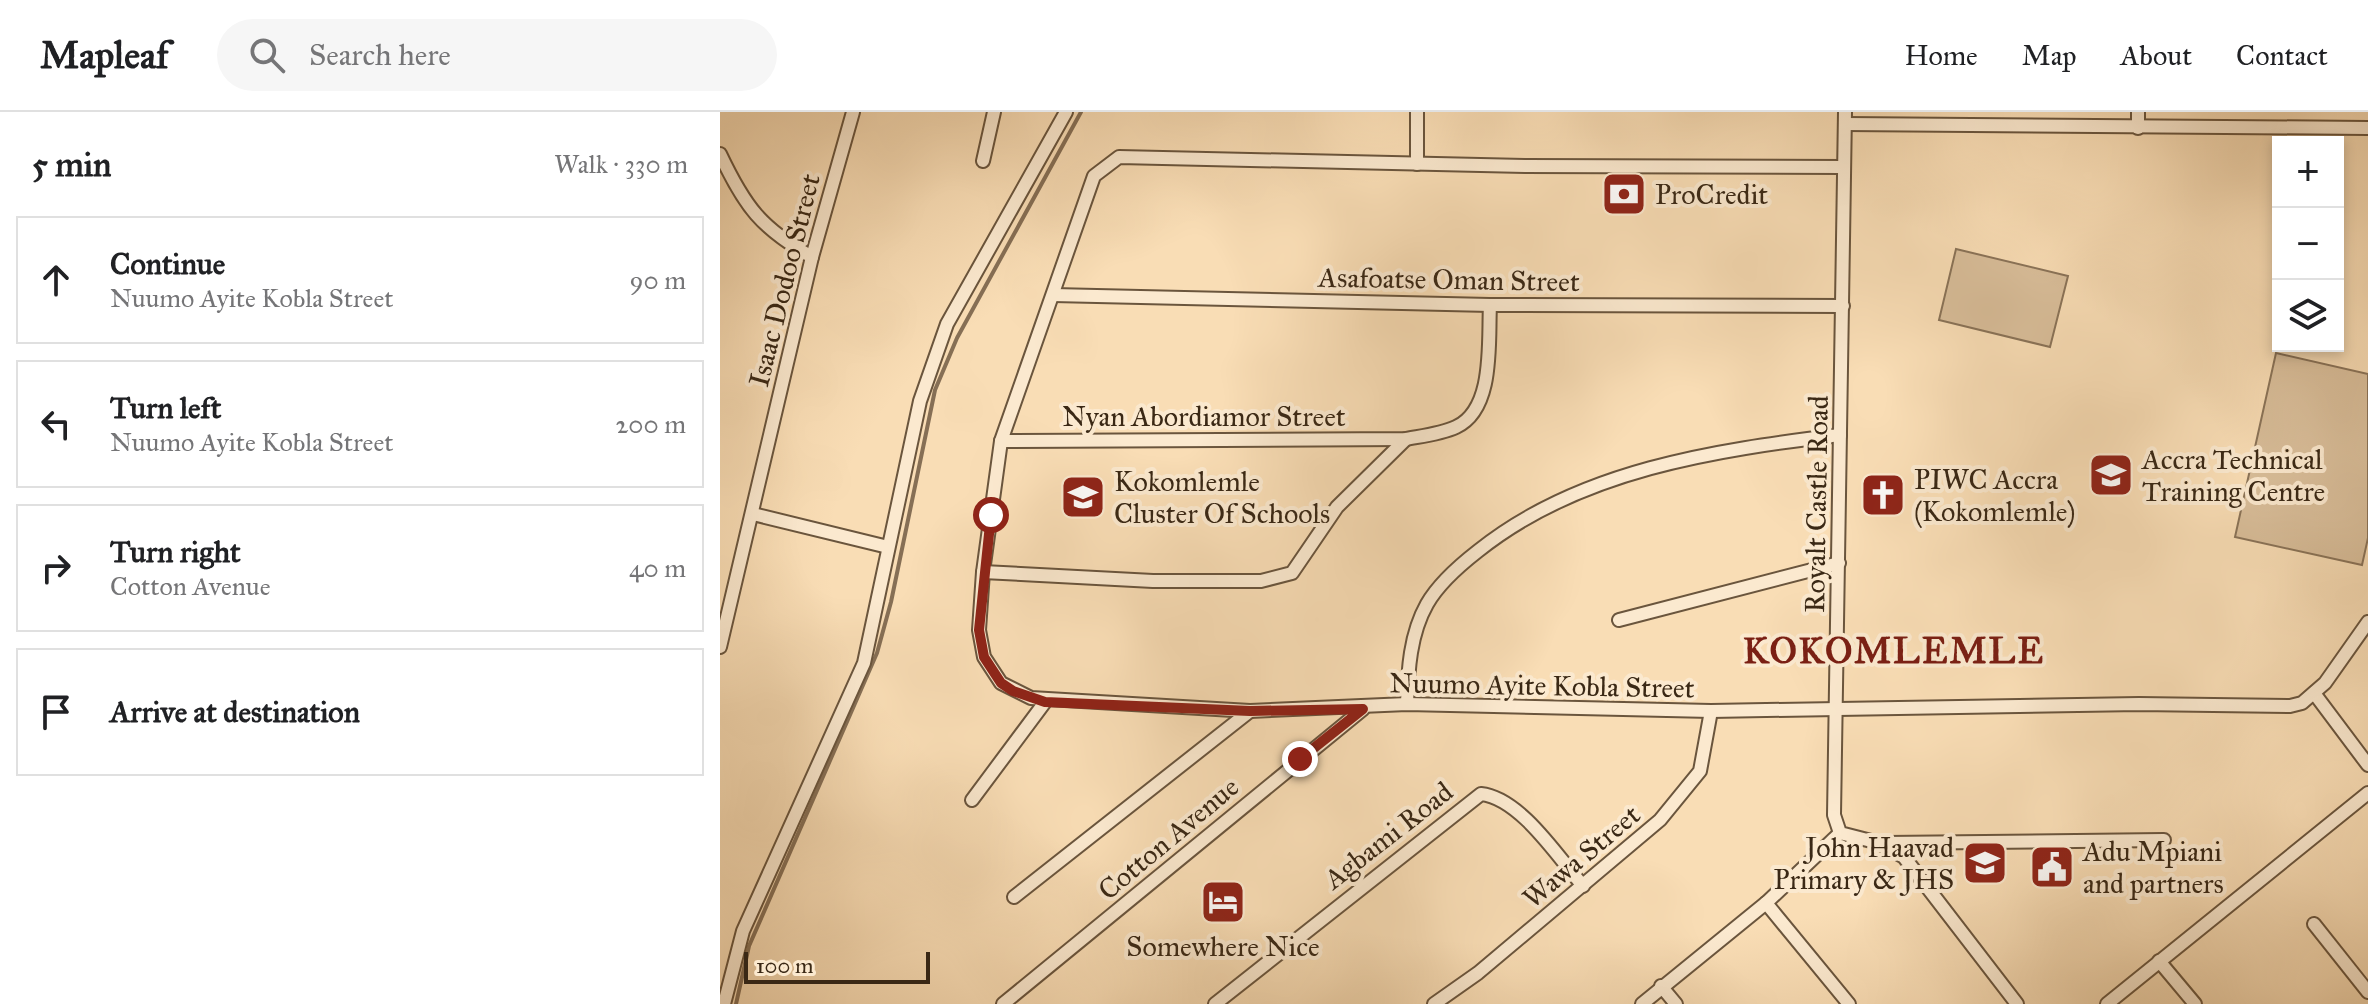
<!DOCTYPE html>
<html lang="en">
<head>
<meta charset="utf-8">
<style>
	:root { --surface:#fff; --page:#f6f6f6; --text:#202124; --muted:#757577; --line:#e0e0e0 }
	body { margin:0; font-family:"IM FELL Great Primer",serif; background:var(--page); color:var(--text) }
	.controls { position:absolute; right:24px; top:24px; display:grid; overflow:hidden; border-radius:0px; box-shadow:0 4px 12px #0003 }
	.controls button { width:72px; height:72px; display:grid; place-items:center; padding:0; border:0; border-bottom:2px solid var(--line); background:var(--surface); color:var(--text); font:40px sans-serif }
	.scale { position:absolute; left:24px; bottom:20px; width:186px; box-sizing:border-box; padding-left:8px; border:4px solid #3a2815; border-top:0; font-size:22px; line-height:28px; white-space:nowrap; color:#3a2815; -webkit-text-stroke:6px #fbe9cf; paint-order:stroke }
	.stop { position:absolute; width:24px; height:24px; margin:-18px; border:6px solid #8f2418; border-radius:50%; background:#fff }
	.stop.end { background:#8f2418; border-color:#fff; box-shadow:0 2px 8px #0008 }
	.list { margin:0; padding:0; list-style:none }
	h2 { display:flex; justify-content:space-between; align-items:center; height:104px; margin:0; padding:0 32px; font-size:34px }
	h2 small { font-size:26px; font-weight:400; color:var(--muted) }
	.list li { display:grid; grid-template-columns:52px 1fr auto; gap:24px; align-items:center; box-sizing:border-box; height:128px; margin:0 16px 16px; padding:0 16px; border:2px solid var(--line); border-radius:0px }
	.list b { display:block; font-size:30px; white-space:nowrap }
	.list p { margin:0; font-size:26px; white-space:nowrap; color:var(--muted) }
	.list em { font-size:26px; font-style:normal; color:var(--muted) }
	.icon { flex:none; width:44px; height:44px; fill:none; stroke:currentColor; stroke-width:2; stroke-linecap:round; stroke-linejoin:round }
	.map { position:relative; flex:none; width:1648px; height:892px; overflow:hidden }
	header { display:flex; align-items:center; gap:48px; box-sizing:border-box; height:112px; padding:0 40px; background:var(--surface); border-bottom:2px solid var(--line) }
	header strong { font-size:38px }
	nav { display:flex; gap:44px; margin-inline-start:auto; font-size:28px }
	.search { width:560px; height:72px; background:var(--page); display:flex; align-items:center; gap:20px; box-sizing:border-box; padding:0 28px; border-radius:44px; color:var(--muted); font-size:30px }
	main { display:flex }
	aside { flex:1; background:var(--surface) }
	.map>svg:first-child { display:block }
	.green { fill:#d9be9a; stroke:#8a7358; stroke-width:2 }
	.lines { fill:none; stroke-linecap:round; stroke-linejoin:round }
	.stream { stroke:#866f55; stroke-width:4 }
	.minor-casing { stroke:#6a553d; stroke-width:16 }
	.minor { stroke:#fbe9cf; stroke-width:12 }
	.route { stroke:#8f2418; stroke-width:10 }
	.labels { text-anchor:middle; stroke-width:8; stroke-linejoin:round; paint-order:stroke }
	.poi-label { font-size:28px; fill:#3a2815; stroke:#fbe9cf; text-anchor:start }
	.street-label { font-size:28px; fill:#3a2815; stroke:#fbe9cf }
	.district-label { font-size:36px; font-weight:bold; letter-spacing:2px; fill:#7a1f14; stroke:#fbe9cf }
</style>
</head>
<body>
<header>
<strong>Mapleaf</strong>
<div class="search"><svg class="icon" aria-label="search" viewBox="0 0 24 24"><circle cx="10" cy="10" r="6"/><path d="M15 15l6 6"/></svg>Search here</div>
<nav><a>Home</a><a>Map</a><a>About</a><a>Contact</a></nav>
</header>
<main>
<aside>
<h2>5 min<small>Walk · 330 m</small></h2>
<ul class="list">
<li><svg class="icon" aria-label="ahead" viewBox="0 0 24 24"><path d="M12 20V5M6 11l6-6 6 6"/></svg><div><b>Continue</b><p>Nuumo Ayite Kobla Street</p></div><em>90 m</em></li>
<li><svg class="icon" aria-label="left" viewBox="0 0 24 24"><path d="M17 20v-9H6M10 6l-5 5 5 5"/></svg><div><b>Turn left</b><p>Nuumo Ayite Kobla Street</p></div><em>200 m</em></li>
<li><svg class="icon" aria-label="right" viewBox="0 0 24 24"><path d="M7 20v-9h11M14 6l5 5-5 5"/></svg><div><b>Turn right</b><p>Cotton Avenue</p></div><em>40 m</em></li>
<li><svg class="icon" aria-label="arrive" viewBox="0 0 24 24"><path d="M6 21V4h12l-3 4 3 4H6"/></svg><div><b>Arrive at destination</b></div></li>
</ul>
</aside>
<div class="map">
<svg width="1648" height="892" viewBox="0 0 1648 892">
	<rect width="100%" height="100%" fill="#f9ddb5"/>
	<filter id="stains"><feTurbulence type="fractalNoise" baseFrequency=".0025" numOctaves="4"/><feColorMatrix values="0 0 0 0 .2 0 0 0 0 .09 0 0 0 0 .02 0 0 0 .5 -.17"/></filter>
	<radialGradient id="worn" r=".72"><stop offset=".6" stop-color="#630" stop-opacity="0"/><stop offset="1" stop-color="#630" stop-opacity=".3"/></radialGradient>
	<g class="green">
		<path d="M1236 137 1348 164 1330 235 1219 208Z"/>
		<path d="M1556 241 1648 262V426L1642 453 1515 425Z"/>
	</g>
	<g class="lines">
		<path class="stream" d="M16 892 29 834 157 541 171 490 215 278 237 226 361 0"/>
		<g class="minor-casing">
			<g id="minor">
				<path d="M697 0V52"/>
				<path d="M1125 0 1114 703 1120 721 1159 731 1184 745 1297 892"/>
				<path d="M1125 12 1648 16"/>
				<path d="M1418 16V0"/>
				<path d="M0 42C25 95 41 116 92 145"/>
				<path d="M263 49 274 0"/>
				<path d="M1123 55 805 54 399 45 374 64 281 329 263 460 259 518 264 545 281 571 311 586 530 599 687 592 991 599 1419 592 1570 594 1582 591 1605 571 1648 510"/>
				<path d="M333 183 770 193 1123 194"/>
				<path d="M281 329 686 327C702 324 721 322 736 315 775 297 768 229 770 193"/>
				<path d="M33 402 168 435"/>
				<path d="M263 460 433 469H541L572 461 617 395 686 327"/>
				<path d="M899 508 1119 451"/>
				<path d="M0 535 92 145 133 0"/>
				<path d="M1594 581 1648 653"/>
				<path d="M687 592C688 558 690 522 707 492 719 471 740 453 758 439 859 358 995 338 1120 323"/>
				<path d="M252 688 325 590"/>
				<path d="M1166 731 1444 728"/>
				<path d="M294 785 530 599"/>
				<path d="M1046 791 1129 892"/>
				<path d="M1594 812 1648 880"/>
				<path d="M1439 849 1475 892"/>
				<path d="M941 874 956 892"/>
				<path d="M4 892 23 819 144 551 200 289 227 212 346 0"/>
				<path d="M283 892 643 597"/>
				<path d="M495 892 761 682C800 686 838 745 863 774"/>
				<path d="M714 892 758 861 940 708 980 659 991 599"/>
				<path d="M922 892 1046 791 1120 721"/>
				<path d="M1387 892 1648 681"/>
			</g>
		</g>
		<use href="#minor" class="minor"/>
	</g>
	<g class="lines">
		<path class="route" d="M271 403 259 518 264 545 281 571 293 579 325 590 530 599 643 597 580 647"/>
	</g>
	<defs>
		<g id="bank-square" transform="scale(2.3)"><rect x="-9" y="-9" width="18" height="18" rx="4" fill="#8f2418" stroke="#fbe9cf"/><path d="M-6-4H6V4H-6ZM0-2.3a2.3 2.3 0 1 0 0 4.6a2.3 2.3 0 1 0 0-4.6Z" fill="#fff"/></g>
		<g id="school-square" transform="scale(2.3)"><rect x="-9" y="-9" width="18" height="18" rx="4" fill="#8f2418" stroke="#fbe9cf"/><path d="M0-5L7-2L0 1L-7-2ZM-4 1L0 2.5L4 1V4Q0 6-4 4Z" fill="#fff"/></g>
		<g id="church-square" transform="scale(2.3)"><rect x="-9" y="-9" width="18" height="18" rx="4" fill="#8f2418" stroke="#fbe9cf"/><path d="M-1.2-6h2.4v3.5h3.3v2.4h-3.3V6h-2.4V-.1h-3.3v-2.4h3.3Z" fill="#fff"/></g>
		<g id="civic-square" transform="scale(2.3)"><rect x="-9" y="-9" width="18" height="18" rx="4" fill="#8f2418" stroke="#fbe9cf"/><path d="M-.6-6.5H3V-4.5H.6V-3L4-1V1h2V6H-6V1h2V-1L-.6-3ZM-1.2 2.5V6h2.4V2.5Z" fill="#fff"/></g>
		<g id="hotel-square" transform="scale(2.3)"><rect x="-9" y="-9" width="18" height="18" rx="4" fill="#8f2418" stroke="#fbe9cf"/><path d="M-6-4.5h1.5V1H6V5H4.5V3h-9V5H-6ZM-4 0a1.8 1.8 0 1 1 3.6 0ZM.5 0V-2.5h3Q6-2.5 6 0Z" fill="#fff"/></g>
	</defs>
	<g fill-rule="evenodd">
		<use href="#bank-square" x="904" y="82"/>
		<use href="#school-square" x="1391" y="363"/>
		<use href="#church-square" x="1163" y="383"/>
		<use href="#school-square" x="363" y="385"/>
		<use href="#school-square" x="1265" y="751"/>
		<use href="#civic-square" x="1332" y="755"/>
		<use href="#hotel-square" x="503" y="790"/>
	</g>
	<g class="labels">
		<g class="poi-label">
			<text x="935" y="92">ProCredit</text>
			<text x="1422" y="357">Accra Technical<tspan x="1422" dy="32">Training Centre</tspan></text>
			<text x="1194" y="377">PIWC Accra<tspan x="1194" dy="32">(Kokomlemle)</tspan></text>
			<text x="394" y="379">Kokomlemle<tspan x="394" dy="32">Cluster Of Schools</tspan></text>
			<text x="1234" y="745" text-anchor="end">John Haavad<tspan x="1234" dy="32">Primary &amp; JHS</tspan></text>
			<text x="1363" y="749">Adu Mpiani<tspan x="1363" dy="32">and partners</tspan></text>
			<text x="503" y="844" text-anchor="middle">Somewhere Nice</text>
		</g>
		<g class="street-label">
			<text transform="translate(729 167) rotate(1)" y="10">Asafoatse Oman Street</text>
			<text transform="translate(64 168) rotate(-76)" y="10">Isaac Dodoo Street</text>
			<text x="484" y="314">Nyan Abordiamor Street</text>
			<text transform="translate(1096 392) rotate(-89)" y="10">Royalt Castle Road</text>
			<text transform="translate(822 573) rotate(1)" y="10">Nuumo Ayite Kobla Street</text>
			<text transform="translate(668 723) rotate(-38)" y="10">Agbami Road</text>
			<text transform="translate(448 726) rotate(-40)" y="10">Cotton Avenue</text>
			<text transform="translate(861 744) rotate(-40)" y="10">Wawa Street</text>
		</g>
		<g class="district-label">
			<text x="1174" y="551">KOKOMLEMLE</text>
		</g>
	</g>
	<rect width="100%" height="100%" filter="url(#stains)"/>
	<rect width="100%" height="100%" fill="url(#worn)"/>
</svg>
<div class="controls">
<button>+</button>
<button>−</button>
<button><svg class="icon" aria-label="layers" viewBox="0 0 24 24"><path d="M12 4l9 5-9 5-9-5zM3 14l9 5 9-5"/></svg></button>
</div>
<div class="scale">100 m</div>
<div class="stop" style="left:271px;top:403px"></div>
<div class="stop end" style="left:580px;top:647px"></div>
</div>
</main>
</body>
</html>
